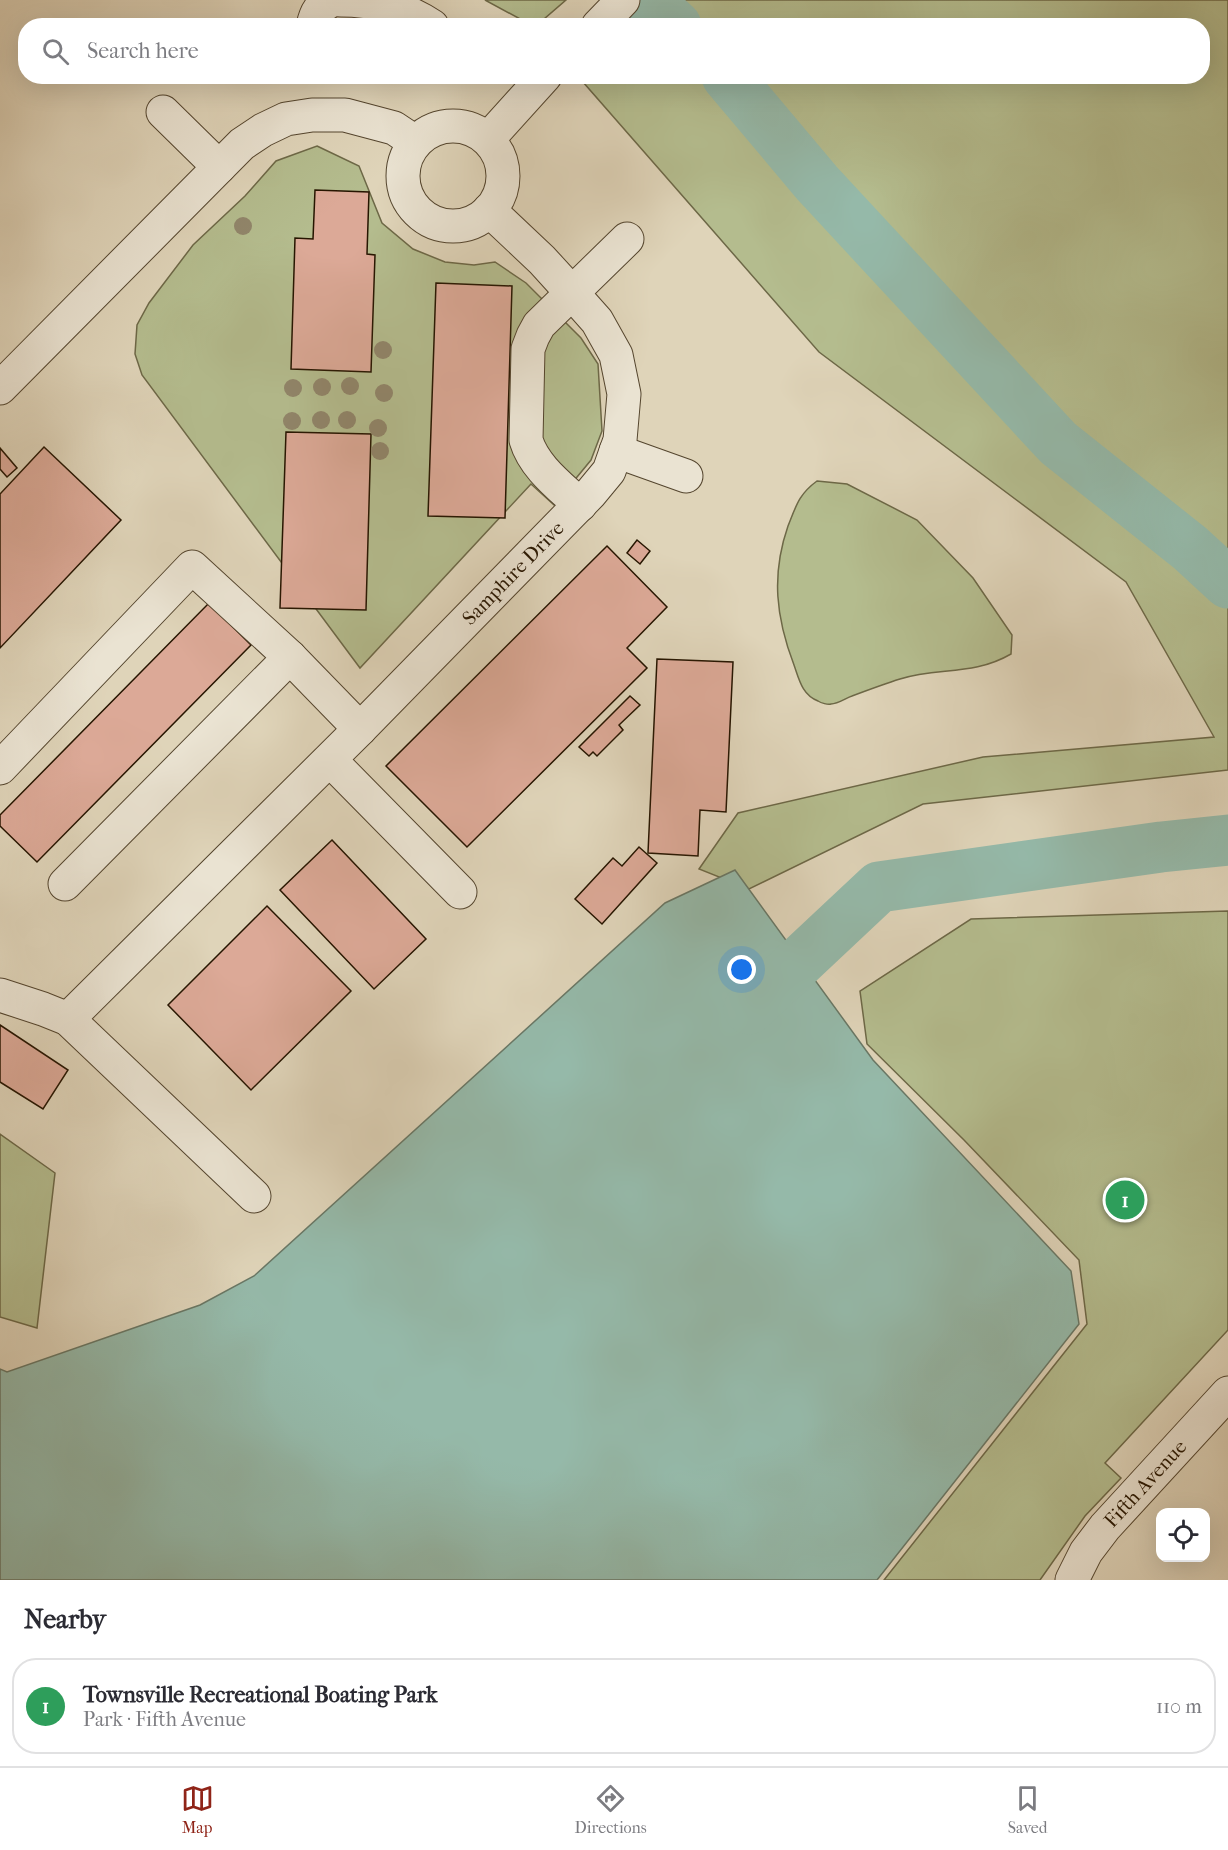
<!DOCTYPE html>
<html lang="en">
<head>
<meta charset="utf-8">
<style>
	:root { --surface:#fff; --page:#f7f7f7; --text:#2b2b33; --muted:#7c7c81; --line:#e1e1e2; --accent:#8f2418 }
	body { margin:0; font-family:"IM FELL French Canon",serif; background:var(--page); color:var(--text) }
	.controls { position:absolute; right:18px; bottom:18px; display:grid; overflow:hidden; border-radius:12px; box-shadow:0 6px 24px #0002 }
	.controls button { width:54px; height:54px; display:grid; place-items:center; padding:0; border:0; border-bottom:2px solid var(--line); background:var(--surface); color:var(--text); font:30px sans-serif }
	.you { position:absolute; left:742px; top:970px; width:21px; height:21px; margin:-15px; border:4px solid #fff; border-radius:50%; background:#1a73e8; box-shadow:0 0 0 9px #1a73e833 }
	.badge { display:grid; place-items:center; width:39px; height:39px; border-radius:50%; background:var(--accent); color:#fff; font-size:20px; font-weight:700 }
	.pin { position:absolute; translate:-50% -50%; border:3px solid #fff; box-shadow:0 2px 6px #0006 }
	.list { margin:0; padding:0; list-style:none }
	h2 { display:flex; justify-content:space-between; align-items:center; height:78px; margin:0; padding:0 24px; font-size:26px }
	h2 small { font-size:20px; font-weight:400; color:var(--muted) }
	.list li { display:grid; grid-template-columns:39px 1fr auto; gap:18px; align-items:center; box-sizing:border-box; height:96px; margin:0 12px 12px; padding:0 12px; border:2px solid var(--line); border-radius:24px }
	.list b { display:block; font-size:22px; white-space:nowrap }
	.list p { margin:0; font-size:20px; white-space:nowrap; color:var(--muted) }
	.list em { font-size:20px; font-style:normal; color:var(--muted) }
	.icon { flex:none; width:33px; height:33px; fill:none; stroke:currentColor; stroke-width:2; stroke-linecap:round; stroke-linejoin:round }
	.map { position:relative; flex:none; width:1228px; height:1580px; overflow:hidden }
	.search { position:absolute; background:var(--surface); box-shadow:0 6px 24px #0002; left:18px; right:18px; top:18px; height:66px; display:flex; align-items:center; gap:15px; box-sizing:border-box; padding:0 21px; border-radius:24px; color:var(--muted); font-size:22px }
	.sheet { height:186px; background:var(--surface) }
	nav { display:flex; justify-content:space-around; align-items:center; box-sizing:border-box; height:84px; border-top:2px solid var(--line); background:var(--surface); font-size:16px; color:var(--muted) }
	nav a { display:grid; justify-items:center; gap:3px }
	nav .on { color:var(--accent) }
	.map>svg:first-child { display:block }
	.green { fill:#b4bc8e; stroke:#6d6847; stroke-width:1.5 }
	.water { fill:#95b9a9; stroke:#697765; stroke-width:1.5 }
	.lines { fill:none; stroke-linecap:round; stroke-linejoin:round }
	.river { stroke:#95b9a9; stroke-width:51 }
	.building { fill:#dca997; stroke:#261500; stroke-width:1.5 }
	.minor-casing { stroke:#54452e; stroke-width:35 }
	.minor { stroke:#eae3d2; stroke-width:33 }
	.tree { fill:#91866b }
	.labels { text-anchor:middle; stroke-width:4.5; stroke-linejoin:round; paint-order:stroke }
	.street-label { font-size:20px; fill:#261500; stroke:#eae3d2 }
</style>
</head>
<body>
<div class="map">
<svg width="1228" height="1580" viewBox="0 0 1228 1580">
	<rect width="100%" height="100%" fill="#dfd4b9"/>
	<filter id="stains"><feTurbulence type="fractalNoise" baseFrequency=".00333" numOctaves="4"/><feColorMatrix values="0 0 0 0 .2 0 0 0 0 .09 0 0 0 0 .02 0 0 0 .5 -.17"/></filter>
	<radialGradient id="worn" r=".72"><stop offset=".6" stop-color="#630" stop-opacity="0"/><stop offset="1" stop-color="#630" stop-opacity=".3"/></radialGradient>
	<g class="green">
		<path d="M485 0H566L537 25 533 26Z"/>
		<path d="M618 0H1228V770L923 804 749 889 699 869 738 813 983 757 1214 737 1126 582 819 352 583 82 590 76H1202V26H645Z"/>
		<path d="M317 146 359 166 382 223 413 249 445 262 474 265 495 262 526 283 581 338 598 364 602 431 591 460 554 505 531 484 360 668 142 375 135 354 137 325 149 303 193 245 245 196 276 161Z"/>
		<path d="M817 481 847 484 917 520 973 578 1012 635 1011 654C973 676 939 667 900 679 884 684 868 690 852 696 846 698 838 704 831 704 828 705 821 703 818 701 802 695 799 679 794 665 776 618 771 575 788 526 796 506 799 494 817 481Z"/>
		<path d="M1228 911V1330L1105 1463 1121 1478 1085 1516 1040 1580H884L1087 1324 1079 1260 964 1140 867 1044 860 991 971 919Z"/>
		<path d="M0 1134 55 1173 37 1328 0 1317Z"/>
	</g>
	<path class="water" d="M735 870 873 1060 1071 1271 1079 1324 877 1580H0V1369L7 1372 200 1305 254 1276 665 903Z"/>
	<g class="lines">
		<g class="river">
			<path d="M647 0 676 26"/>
			<path d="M727 76 817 183 1058 443 1190 548 1228 583"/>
			<path d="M749 1009 879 887 1161 847 1228 840"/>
		</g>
	</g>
	<g class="building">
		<path d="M315 190 369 192 367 254 375 255 371 372 291 369 295 238 313 239Z"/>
		<path d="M436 283 512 286 505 518 428 516Z"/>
		<path d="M286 432 371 434 366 610 280 608Z"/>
		<path d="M44 447 121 520 0 648V494Z"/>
		<path d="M0 448 17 468 7 477 0 469Z"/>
		<path d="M637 540 650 551 640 564 627 553Z"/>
		<path d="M607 546 667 607 627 648 647 668 467 847 386 766Z"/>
		<path d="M209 603 251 645 37 862 0 826V815Z"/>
		<path d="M657 659 733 662 726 812 700 810 698 856 648 853Z"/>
		<path d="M630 696 640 705 619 725 623 730 597 756 593 752 589 756 579 747Z"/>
		<path d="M332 840 426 939 374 989 280 890Z"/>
		<path d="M639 847 657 863 602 924 575 899 613 858 622 866Z"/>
		<path d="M267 906 351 991 251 1090 168 1005Z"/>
		<path d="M0 1025 68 1070 43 1109 0 1082Z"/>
	</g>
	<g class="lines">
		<g class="minor-casing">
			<g id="minor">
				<path d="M340 0C373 0 405 8 432 26"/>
				<path d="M313 26C316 12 320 6 332 0"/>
				<path d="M598 26 623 0"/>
				<path d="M163 112 219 167"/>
				<circle cx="453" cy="176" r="50"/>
				<path d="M488 139 545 76"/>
				<path d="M0 388 242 144 263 130 286 119 312 115H345L394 128 415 142"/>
				<path d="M616 451 686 476"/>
				<path d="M580 505C560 486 534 467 526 440L528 349 533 336 539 325 627 239"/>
				<path d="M330 760 460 892"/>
				<path id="s1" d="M0 768 192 567 290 657 360 729 590 494 609 471 620 440 624 394 616 355 597 321 573 294 542 260 489 210"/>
				<path d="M65 884 290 657"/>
				<path d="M0 995 43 1009 68 1019 254 1196"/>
				<path d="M68 1019 360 729"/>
				<path id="s2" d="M1072 1580 1086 1552 1105 1527 1228 1393"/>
			</g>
		</g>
		<use href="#minor" class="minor"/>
	</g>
	<g class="tree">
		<circle cx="243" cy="226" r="9"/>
		<circle cx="383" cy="350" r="9"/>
		<circle cx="350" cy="386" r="9"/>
		<circle cx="322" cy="387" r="9"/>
		<circle cx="293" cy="388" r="9"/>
		<circle cx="384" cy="393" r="9"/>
		<circle cx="321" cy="420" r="9"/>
		<circle cx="347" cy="420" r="9"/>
		<circle cx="292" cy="421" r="9"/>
		<circle cx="378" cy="428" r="9"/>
		<circle cx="380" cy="451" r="9"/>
	</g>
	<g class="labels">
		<g class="street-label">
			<text dy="7" stroke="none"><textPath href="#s1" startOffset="730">Samphire Drive</textPath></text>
			<text dy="7" stroke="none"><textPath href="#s2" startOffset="122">Fifth Avenue</textPath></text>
		</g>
	</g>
	<rect width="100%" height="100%" filter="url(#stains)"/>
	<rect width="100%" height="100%" fill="url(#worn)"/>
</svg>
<div class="controls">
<button><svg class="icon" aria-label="locate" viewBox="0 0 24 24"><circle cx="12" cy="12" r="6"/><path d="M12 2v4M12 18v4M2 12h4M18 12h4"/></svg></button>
</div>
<div class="you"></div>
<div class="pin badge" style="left:1125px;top:1200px;background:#2e9e5b">1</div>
<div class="search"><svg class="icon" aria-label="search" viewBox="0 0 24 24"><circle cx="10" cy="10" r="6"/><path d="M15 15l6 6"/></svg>Search here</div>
</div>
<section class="sheet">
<h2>Nearby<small></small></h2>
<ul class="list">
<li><span class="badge" style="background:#2e9e5b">1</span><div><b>Townsville Recreational Boating Park</b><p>Park · Fifth Avenue</p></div><em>110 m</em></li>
</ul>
</section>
<nav>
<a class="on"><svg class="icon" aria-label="map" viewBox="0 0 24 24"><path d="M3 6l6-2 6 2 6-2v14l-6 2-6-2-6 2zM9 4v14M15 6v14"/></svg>Map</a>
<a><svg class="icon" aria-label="directions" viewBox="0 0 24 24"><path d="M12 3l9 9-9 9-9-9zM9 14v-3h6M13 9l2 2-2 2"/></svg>Directions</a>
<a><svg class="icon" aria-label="saved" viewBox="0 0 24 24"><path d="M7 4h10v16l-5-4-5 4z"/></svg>Saved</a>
</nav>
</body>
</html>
